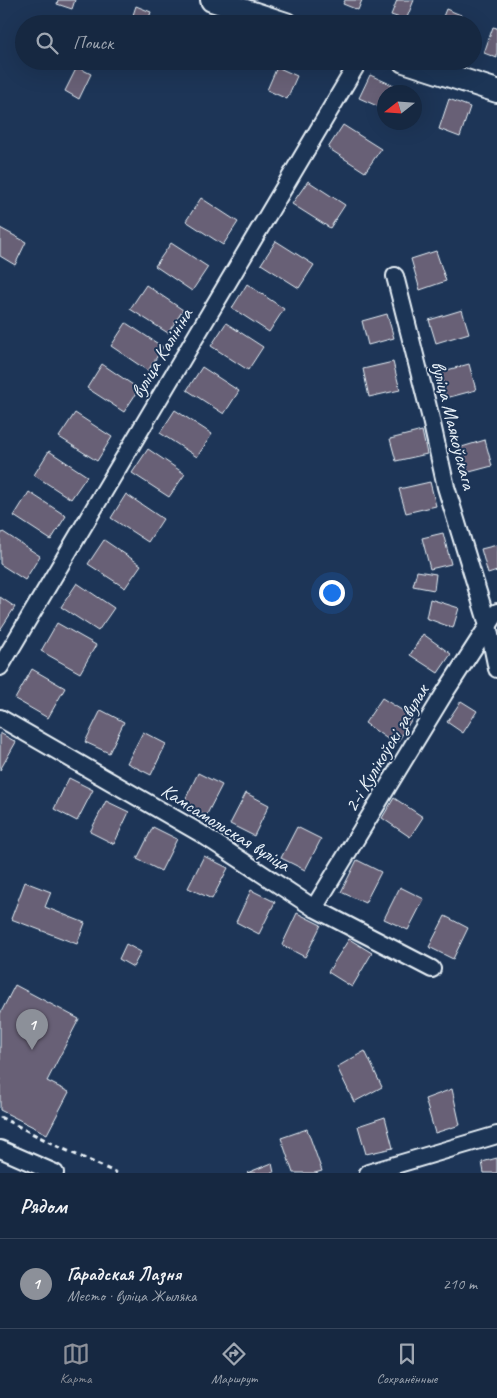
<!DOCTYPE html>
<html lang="ru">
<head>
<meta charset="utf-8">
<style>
	:root { --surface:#162841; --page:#1f3048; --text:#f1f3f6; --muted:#9ea6b1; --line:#35445a; --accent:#8c9099 }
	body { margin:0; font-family:Caveat,sans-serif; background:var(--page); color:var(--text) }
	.compass { position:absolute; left:377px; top:85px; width:45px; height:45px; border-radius:50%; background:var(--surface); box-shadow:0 5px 20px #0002; rotate:253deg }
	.you { position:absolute; left:331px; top:592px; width:18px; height:18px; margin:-12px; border:4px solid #fff; border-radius:50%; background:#1a73e8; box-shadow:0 0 0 8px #1a73e833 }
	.badge { display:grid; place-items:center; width:32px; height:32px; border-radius:50%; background:var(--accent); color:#fff; font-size:16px; font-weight:700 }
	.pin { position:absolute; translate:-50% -41px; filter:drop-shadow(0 1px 2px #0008) }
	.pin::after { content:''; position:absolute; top:26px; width:18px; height:15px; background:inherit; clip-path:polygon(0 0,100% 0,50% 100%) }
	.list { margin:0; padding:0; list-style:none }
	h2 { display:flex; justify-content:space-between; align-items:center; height:65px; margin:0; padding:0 20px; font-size:21px }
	h2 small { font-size:16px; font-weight:400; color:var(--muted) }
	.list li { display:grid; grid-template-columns:32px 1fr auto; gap:15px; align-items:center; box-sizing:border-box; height:90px; padding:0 20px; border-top:1px solid var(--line) }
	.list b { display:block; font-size:19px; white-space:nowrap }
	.list p { margin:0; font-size:16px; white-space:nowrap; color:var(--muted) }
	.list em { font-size:16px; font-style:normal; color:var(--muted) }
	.icon { flex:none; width:28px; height:28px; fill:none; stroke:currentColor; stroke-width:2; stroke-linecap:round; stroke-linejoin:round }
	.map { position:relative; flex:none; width:497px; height:1173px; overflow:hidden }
	.search { position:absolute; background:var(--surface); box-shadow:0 5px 20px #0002; left:15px; right:15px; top:15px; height:55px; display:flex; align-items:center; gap:12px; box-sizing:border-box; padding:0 18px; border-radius:28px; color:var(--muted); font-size:19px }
	.sheet { height:155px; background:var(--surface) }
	nav { display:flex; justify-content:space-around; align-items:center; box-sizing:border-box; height:70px; border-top:1px solid var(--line); background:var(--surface); font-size:14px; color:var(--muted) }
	nav a { display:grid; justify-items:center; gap:2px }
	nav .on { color:var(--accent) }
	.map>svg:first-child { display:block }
	.building { fill:#676176; stroke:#e8f1f8 }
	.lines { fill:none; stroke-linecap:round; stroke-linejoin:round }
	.street-casing { stroke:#e8f1f8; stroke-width:20 }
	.secondary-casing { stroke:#e8f1f8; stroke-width:26 }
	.path { stroke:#e8f1f8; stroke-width:3; stroke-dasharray:5 4; stroke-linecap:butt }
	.street { stroke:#1d3557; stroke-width:16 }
	.secondary { stroke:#1d3557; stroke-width:22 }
	.labels { text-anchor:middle; stroke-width:4; stroke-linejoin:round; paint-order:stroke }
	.street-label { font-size:20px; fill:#e8f1f8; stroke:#1d3557 }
</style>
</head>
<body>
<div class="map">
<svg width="497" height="1173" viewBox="0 0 497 1173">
	<rect width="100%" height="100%" fill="#1d3557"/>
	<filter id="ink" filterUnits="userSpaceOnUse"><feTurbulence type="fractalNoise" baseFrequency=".02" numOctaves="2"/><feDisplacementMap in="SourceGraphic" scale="10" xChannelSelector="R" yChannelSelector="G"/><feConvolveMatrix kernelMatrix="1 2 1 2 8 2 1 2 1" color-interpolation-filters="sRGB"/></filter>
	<g filter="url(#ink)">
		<g class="building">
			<path d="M58 0H75L72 9 57 4Z"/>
			<path d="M345 0H362L358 10 343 4Z"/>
			<path d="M397 0H414L406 20 391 15Z"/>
			<path d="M136 6 151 12 147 24H130Z"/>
			<path d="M446 9 461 15 458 24H440Z"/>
			<path d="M493 27 497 28V58L484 53Z"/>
			<path d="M77 67 91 74 79 99 65 91Z"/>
			<path d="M277 67 297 76 287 99 267 90Z"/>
			<path d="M370 75 399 88 397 92H384V109L359 98Z"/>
			<path d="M449 99 470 107 460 137 439 129Z"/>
			<path d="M343 125 381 149 365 172 328 148Z"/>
			<path d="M308 181 345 205 330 228 292 204Z"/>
			<path d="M201 198 238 222 223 245 186 221Z"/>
			<path d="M0 228 26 242 15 265 0 256Z"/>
			<path d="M276 241 314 265 299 288 261 264Z"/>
			<path d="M171 243 208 267 192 291 155 266Z"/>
			<path d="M436 251 446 281 420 290 411 259Z"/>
			<path d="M247 284 284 309 269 332 232 308Z"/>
			<path d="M146 285 183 310 168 333 130 309Z"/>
			<path d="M462 310 469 333 436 343 429 320Z"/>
			<path d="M387 314 394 338 368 345 362 321Z"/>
			<path d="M126 323 163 347 148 371 111 346Z"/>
			<path d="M226 323 263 347 248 370 211 346Z"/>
			<path d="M393 362 400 390 369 397 363 369Z"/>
			<path d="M102 364 139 389 124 412 87 388Z"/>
			<path d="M469 364 476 390 446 398 440 372Z"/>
			<path d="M202 367 239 391 224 414 187 390Z"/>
			<path d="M175 410 212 434 197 457 160 433Z"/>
			<path d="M75 413 112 437 97 461 59 437Z"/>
			<path d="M422 431 427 454 396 461 390 439Z"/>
			<path d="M485 440 492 466 462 474 455 449Z"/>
			<path d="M148 449 185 474 169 497 132 473Z"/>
			<path d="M49 451 87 476 71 499 34 475Z"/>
			<path d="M430 482 436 506 406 513 399 489Z"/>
			<path d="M29 492 66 516 51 540 14 516Z"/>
			<path d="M126 494 163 519 148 542 111 518Z"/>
			<path d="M3 532 40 556 25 580 0 564V536Z"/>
			<path d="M443 533 451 564 430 569 422 538Z"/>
			<path d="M104 540 141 565 125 588 88 564Z"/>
			<path d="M497 545V571L488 574 481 549Z"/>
			<path d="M417 571 436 574 434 590 413 586Z"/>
			<path d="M77 583 114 608 98 631 61 607Z"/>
			<path d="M0 597 15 607 0 630Z"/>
			<path d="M430 599 459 608 453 628 426 618Z"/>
			<path d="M57 623 96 645 80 673 41 651Z"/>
			<path d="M423 634 451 654 438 673 410 655Z"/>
			<path d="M32 669 65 688 48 718 15 699Z"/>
			<path d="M382 698 413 717 396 745 365 723Z"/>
			<path d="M461 701 477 711 463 733 447 722Z"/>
			<path d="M101 710 124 722 109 753 85 742Z"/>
			<path d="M143 732 166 744 151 775 127 763Z"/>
			<path d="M0 733 16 742 0 770Z"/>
			<path d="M198 773 222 785 206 816 183 804Z"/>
			<path d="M69 778 93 790 77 821 54 809Z"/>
			<path d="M246 793 269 805 254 836 230 824Z"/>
			<path d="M394 798 423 817 410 837 382 818Z"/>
			<path d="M106 801 129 812 114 844 90 832Z"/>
			<path d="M153 827 177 839 161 871 137 859Z"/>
			<path d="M297 827 321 839 305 870 281 858Z"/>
			<path d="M204 856 228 868 212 899 188 888Z"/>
			<path d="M357 860 381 872 365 903 341 892Z"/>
			<path d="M25 882 51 892 45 907 85 923 77 944 11 919Z"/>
			<path d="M400 887 424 899 408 930 384 919Z"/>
			<path d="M251 890 275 902 259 934 236 922Z"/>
			<path d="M297 913 321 925 305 957 282 945Z"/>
			<path d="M445 916 468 928 453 959 429 947Z"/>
			<path d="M349 939 372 953 352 987 328 972Z"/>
			<path d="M126 944 141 952 133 967 119 959Z"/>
			<path d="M15 985 79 1019 47 1081 69 1092 47 1134 0 1110V1014Z"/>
			<path d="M365 1051 382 1087 354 1102 337 1067Z"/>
			<path d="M452 1089 460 1125 435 1133 425 1099Z"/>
			<path d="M385 1117 393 1148 366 1154 358 1126Z"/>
			<path d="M307 1129 322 1171 315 1173H293L281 1138Z"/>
			<path d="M497 1158V1173H484L482 1162Z"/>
			<path d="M272 1163 274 1173H247Z"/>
		</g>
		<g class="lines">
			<g class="street-casing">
				<g id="street">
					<path d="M395 276 430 415 446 487 488 625 497 669"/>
					<path d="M0 667 359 61"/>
					<path d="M0 718 200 833 314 908 432 969"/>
					<path d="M314 908 444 694 497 612"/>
					<path d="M0 1149 55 1173"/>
					<path d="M368 1173 497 1135"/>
				</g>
			</g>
			<g class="secondary-casing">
				<g id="secondary">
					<path d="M212 0 286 24"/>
					<path d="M404 61 497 91"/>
				</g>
			</g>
			<path class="path" d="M0 1117 59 1147 117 1173"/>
			<use href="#street" class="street"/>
			<use href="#secondary" class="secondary"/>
		</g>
	</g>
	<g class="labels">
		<g class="street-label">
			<text transform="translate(161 353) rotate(-59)" y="7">вуліца Калініна</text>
			<text transform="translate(454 425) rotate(76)" y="7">вуліца Маякоўскага</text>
			<text transform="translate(386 748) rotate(-59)" y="7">2-і Кулікоўскі завулак</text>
			<text transform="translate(226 827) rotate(32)" y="7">Камсамольская вуліца</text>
		</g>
	</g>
</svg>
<svg class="compass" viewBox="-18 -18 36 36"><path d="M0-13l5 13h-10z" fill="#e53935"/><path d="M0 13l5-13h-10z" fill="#9ea6b1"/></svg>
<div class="you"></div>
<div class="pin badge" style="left:32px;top:1050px">1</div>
<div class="search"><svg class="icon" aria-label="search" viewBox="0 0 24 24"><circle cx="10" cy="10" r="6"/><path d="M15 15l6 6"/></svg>Поиск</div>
</div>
<section class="sheet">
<h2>Рядом<small></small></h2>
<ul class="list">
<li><span class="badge">1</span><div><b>Гарадская Лазня</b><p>Место · вуліца Жыляка</p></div><em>210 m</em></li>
</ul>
</section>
<nav>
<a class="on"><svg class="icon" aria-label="map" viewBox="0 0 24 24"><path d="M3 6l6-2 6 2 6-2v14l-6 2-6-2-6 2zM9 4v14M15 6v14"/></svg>Карта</a>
<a><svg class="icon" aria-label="directions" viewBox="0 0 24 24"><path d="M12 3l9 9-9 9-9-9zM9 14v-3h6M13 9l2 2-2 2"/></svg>Маршрут</a>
<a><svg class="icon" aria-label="saved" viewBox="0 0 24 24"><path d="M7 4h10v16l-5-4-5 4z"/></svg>Сохранённые</a>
</nav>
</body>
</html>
